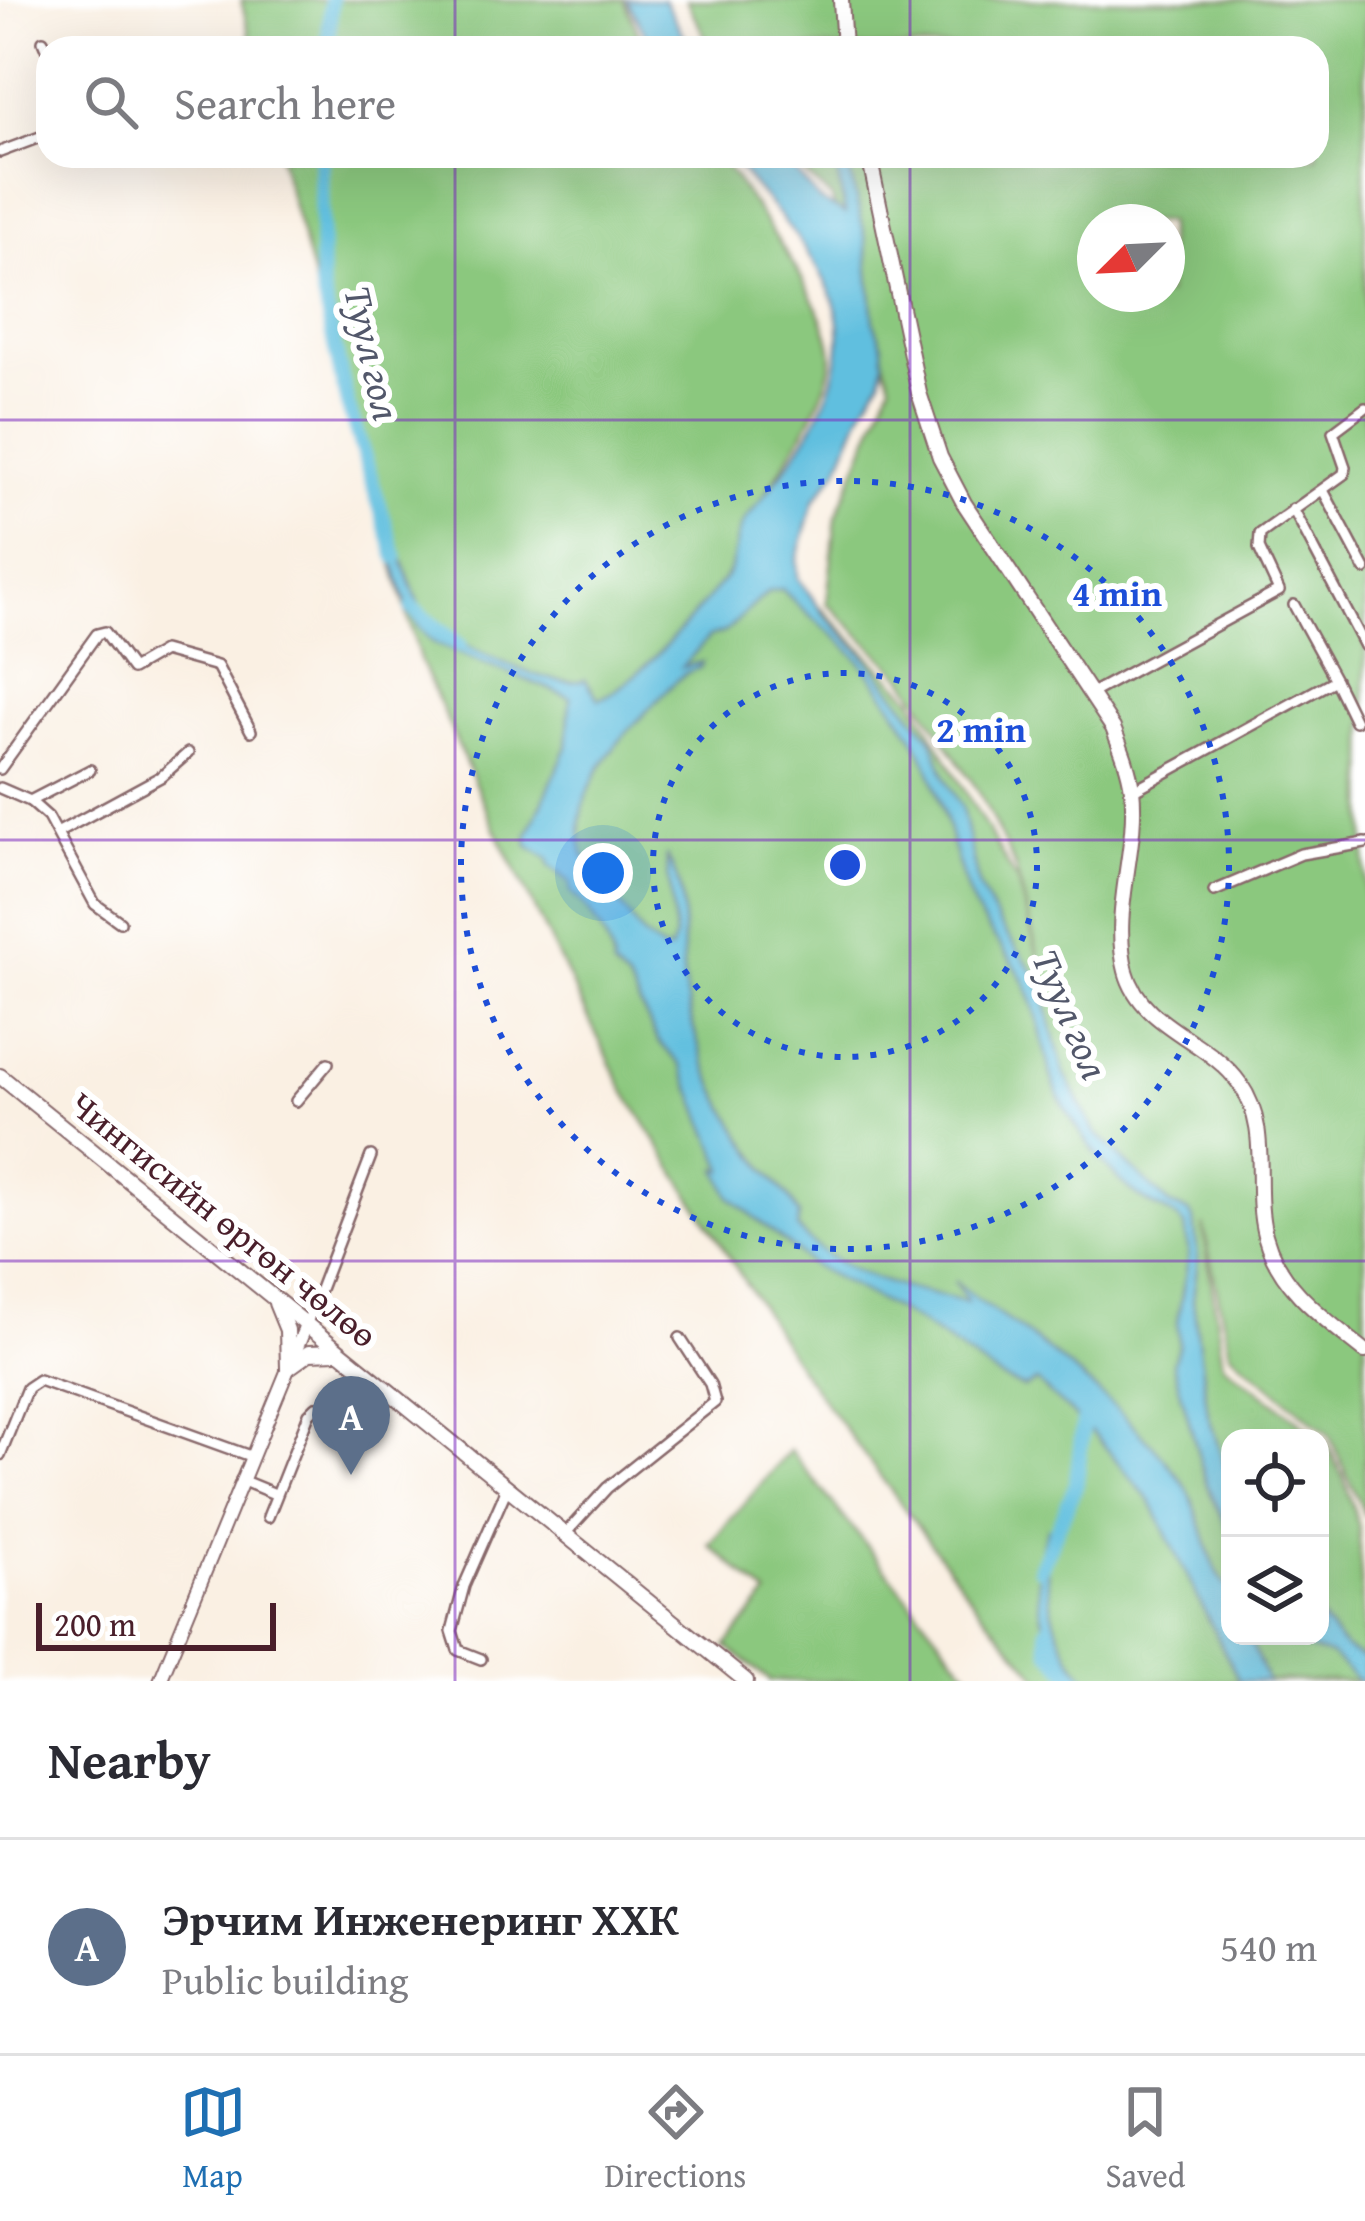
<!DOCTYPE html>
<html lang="en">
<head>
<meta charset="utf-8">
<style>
	:root { --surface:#fff; --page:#f2f2f3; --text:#2b2b33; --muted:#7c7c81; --line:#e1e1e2; --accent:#1f6fb2 }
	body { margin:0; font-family:"Gentium Book Plus",serif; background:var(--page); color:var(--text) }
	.controls { position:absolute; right:36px; bottom:36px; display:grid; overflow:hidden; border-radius:24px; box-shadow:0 12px 48px #0002 }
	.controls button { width:108px; height:108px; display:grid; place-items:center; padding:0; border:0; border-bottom:3px solid var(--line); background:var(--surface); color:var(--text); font:60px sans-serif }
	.compass { position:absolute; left:1077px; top:204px; width:108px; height:108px; border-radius:50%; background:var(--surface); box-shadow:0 12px 48px #0002; rotate:246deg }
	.scale { position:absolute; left:36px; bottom:30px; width:240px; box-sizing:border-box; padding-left:12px; border:6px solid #4a1f2b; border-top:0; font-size:33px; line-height:42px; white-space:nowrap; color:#4a1f2b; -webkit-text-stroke:9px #fff; paint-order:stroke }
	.you { position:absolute; left:603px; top:873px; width:42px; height:42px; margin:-30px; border:9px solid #fff; border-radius:50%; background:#1a73e8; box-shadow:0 0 0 18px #1a73e833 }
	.badge { display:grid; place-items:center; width:78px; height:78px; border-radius:50%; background:var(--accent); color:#fff; font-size:39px; font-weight:700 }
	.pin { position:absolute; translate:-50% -99px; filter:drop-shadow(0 3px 6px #0008) }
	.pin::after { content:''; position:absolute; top:63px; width:42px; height:36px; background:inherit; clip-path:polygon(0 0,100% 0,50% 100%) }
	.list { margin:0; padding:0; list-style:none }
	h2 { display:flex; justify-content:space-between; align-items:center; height:156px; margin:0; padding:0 48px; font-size:51px }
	h2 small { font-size:39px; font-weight:400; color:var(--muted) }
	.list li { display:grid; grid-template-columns:78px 1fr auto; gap:36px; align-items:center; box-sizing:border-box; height:216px; padding:0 48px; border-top:3px solid var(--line) }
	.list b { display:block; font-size:45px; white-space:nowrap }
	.list p { margin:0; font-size:39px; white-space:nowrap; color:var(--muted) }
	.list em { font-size:39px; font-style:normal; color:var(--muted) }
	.icon { flex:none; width:66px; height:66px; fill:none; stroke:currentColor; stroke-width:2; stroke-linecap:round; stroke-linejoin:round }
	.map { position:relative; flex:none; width:1365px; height:1681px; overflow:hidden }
	.search { position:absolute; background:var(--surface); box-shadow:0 12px 48px #0002; left:36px; right:36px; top:36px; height:132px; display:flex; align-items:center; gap:30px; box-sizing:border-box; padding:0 42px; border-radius:36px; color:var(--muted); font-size:45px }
	.sheet { height:372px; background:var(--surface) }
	nav { display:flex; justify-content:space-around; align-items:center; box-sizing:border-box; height:168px; border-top:3px solid var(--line); background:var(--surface); font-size:33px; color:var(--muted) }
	nav a { display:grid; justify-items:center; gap:6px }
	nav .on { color:var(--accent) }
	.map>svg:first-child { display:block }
	.green { fill:#8bc87e; stroke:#6a7454; stroke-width:3; fill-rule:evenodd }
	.water { fill:#61bfdf; stroke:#566f85; stroke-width:3 }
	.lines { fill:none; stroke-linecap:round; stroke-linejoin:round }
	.river { stroke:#61bfdf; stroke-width:15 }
	.minor-casing { stroke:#88686b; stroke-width:14 }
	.secondary-casing { stroke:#88686b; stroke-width:16 }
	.primary-casing { stroke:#88686b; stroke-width:18 }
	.trunk-casing { stroke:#88686b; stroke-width:18 }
	.minor { stroke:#fff; stroke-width:9 }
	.secondary { stroke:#fff; stroke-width:12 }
	.primary { stroke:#fff; stroke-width:14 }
	.trunk { stroke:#fff; stroke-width:14 }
	.grid { fill:none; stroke:#7b2cbf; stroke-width:3; stroke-opacity:0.55 }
	.ring { fill:none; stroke:#1d4ed8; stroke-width:6; stroke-dasharray:6 12 }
	.labels { text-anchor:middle; stroke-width:12; stroke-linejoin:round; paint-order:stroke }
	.street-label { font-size:36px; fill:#4a1f2b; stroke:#fff }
	.water-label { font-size:39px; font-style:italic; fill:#52576a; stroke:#fff }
	.centre { fill:#1d4ed8; stroke:#fff; stroke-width:6 }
	.ring-label { font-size:36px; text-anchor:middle; font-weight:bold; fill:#1d4ed8; stroke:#fff; stroke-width:12; stroke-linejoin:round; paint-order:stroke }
</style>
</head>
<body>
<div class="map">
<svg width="1365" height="1681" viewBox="0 0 1365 1681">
	<rect width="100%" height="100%" fill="#fff"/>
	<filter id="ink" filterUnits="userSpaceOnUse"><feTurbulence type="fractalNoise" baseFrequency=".00833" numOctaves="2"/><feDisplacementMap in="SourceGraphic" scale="24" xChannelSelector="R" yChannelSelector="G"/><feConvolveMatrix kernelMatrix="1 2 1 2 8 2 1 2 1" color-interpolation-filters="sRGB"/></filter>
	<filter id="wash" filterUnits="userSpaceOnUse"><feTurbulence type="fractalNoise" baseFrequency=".004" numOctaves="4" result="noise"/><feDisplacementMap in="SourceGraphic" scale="48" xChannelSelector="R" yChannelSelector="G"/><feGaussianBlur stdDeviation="2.7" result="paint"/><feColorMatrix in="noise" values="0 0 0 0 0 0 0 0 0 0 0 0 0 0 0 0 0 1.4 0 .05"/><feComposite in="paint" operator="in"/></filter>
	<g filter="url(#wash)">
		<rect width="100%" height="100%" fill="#faf0e3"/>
		<g class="green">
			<path d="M241 0H624L645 48H253Z"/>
			<path d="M686 0H1365V1516L1329 1435 1230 1352 1203 1224 1223 1363 1325 1441 1344 1479 1359 1527 1365 1681H1042L979 1608 799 1368 623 1088 497 833 420 660 279 156H719C748 199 841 316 831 366 821 415 769 486 743 530L912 698 1017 881 1040 962 1015 866 980 794 904 678 827 603 836 517 891 383 832 198 785 156H1317V48H711ZM1095 222H1167V294H1095ZM1230 1438H1320V1636H1230Z"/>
			<path d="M790 1450 965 1669 978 1681H771L726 1646 768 1595 709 1545Z"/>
		</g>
		<g class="water">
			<path d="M627 0H664L691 48H653Z"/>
			<path d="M729 156H782L819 200 845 213 834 156H846L866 239 874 323 883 345 884 361 881 380 863 409 838 469 814 501 797 561 798 578 824 614 865 656 932 739 946 779 962 808 979 887 998 922 1040 981 1064 1073 1094 1131 1170 1205 1189 1212 1194 1221 1198 1258 1193 1300 1208 1414 1230 1482V1534L1206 1482 1173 1364 1179 1343 1177 1322 1189 1255 1185 1226C1174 1212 1161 1211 1147 1202 1113 1181 1084 1140 1064 1106 1043 1070 1044 1024 1026 985 1010 952 981 928 968 893 947 839 942 780 909 731 892 704 872 673 850 650 828 628 803 612 782 589L768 592 725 632 709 637 682 667 702 662 700 668C680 672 671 687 657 701 617 740 568 793 583 854L643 936 663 950H670L675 937 666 855C692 899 679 933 684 980 695 1066 735 1137 791 1200L799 1215 797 1228C838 1277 908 1289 967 1302L954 1281C980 1304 1009 1320 1036 1341 1085 1378 1146 1432 1182 1481 1203 1509 1207 1572 1230 1589V1636H1320V1618L1345 1648 1365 1659V1681H1358L1331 1655 1258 1637 1250 1639 1267 1681H1239L1151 1502 1097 1437 1037 1382 1024 1388 1002 1379 917 1321 812 1265 730 1197 718 1169 724 1170 721 1162 681 1065 659 1042 628 982 613 968C613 944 589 908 571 893L570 882 549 865V859L528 846 527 837 567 747 570 697 435 644C404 621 399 576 388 540H395L427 627C462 642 553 694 585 679L599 699C639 683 696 612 724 579 738 562 732 537 746 519 788 466 845 399 839 324 834 268 764 200 729 156Z"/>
			<path d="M1048 1527C1043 1581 1050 1641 1090 1681H1074C1039 1642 1028 1576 1048 1527Z"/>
		</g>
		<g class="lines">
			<g class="river">
				<path d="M328 48 331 0"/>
				<path d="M321 156V284L347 403 396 557"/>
				<path d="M412 608 459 645"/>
				<path d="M1040 1568 1076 1485 1085 1409"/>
				<path d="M1048 1628 1050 1650 1078 1681"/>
			</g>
		</g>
	</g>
	<g filter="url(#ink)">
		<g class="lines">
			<g class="minor-casing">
				<g id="minor">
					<path d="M43 41 48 53"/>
					<path d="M0 152 48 134"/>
					<path d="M1324 492 1365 569"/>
					<path d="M1293 509 1365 646"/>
					<path d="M1335 680 1355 721"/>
					<path d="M1090 694 1279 591 1259 548 1260 534 1344 474 1345 467 1333 432 1365 408"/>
					<path d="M0 769 97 634 105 632 132 669 163 651 217 666 251 731"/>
					<path d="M90 770 30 801 48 817 95 904 120 922"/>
					<path d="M0 788 30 801"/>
					<path d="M1132 791 1335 680 1294 605"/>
					<path d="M57 833 162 776 188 753"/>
					<path d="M1214 891 1301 854 1365 843"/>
					<path d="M296 1101 328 1063"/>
					<path d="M307 1323 371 1156"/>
					<path d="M0 1455 27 1388 39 1380 250 1456"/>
					<path d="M241 1480 275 1494"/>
					<path d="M268 1517 309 1414 316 1407 328 1409"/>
					<path d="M565 1534 607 1488 715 1402 710 1384 680 1338"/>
					<path d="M481 1659 458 1650 452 1631 464 1586 508 1486"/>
				</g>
			</g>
			<g class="secondary-casing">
				<path id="secondary" d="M160 1681 307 1323"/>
			</g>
			<g class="primary-casing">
				<g id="primary">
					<path d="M841 0 844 48"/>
					<path d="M869 156 919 393 940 457 964 503 1113 728C1121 748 1129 767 1132 789 1139 849 1110 911 1126 971 1141 1028 1209 1039 1240 1084 1272 1130 1252 1185 1265 1235 1279 1288 1325 1319 1365 1351"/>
				</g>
			</g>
			<g class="trunk-casing">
				<g id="trunk">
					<path d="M0 1076 746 1681"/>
					<path d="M276 1303 287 1330 288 1368"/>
					<path d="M288 1368 309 1353 337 1352"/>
				</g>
			</g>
			<use href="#minor" class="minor"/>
			<use href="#secondary" class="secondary"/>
			<use href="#primary" class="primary"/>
			<use href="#trunk" class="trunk"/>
		</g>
	</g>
	<path class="grid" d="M455 0V48M910 0V48M455 156V1681M910 156V1681M0 420H1365M0 840H1365M0 1261H1365"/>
	<g class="ring">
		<circle cx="845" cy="865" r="192"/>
		<circle cx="845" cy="865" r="384"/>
	</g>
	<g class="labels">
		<g class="street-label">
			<text transform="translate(224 1219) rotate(39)" y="13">Чингисийн өргөн чөлөө</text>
		</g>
		<g class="water-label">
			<text transform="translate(373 353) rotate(77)" y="14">Туул гол</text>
			<text transform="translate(1071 1014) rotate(67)" y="14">Туул гол</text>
		</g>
	</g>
	<circle cx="845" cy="865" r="18" class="centre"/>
	<g class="ring-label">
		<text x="1117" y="606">4 min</text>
		<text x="981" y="742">2 min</text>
	</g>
</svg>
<div class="controls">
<button><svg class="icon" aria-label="locate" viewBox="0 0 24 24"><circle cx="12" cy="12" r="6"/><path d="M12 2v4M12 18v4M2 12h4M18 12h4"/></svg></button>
<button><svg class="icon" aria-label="layers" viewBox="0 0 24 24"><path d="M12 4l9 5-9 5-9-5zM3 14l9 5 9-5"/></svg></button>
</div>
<svg class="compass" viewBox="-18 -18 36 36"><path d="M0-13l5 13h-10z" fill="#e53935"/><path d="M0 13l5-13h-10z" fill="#7c7c81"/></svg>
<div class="scale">200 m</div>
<div class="you"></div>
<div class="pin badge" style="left:351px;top:1475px;background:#5c6f8a">A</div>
<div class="search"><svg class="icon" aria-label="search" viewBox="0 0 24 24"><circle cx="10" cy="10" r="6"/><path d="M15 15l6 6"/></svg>Search here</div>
</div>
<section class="sheet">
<h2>Nearby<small></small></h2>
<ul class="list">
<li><span class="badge" style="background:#5c6f8a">A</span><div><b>Эрчим Инженеринг ХХК</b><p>Public building</p></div><em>540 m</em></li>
</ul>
</section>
<nav>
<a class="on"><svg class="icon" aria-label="map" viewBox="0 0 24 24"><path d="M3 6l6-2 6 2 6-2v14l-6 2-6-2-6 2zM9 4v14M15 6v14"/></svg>Map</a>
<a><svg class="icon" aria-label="directions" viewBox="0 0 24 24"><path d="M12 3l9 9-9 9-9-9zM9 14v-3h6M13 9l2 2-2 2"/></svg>Directions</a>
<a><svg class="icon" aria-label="saved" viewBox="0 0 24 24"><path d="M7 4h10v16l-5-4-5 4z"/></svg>Saved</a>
</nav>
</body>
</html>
